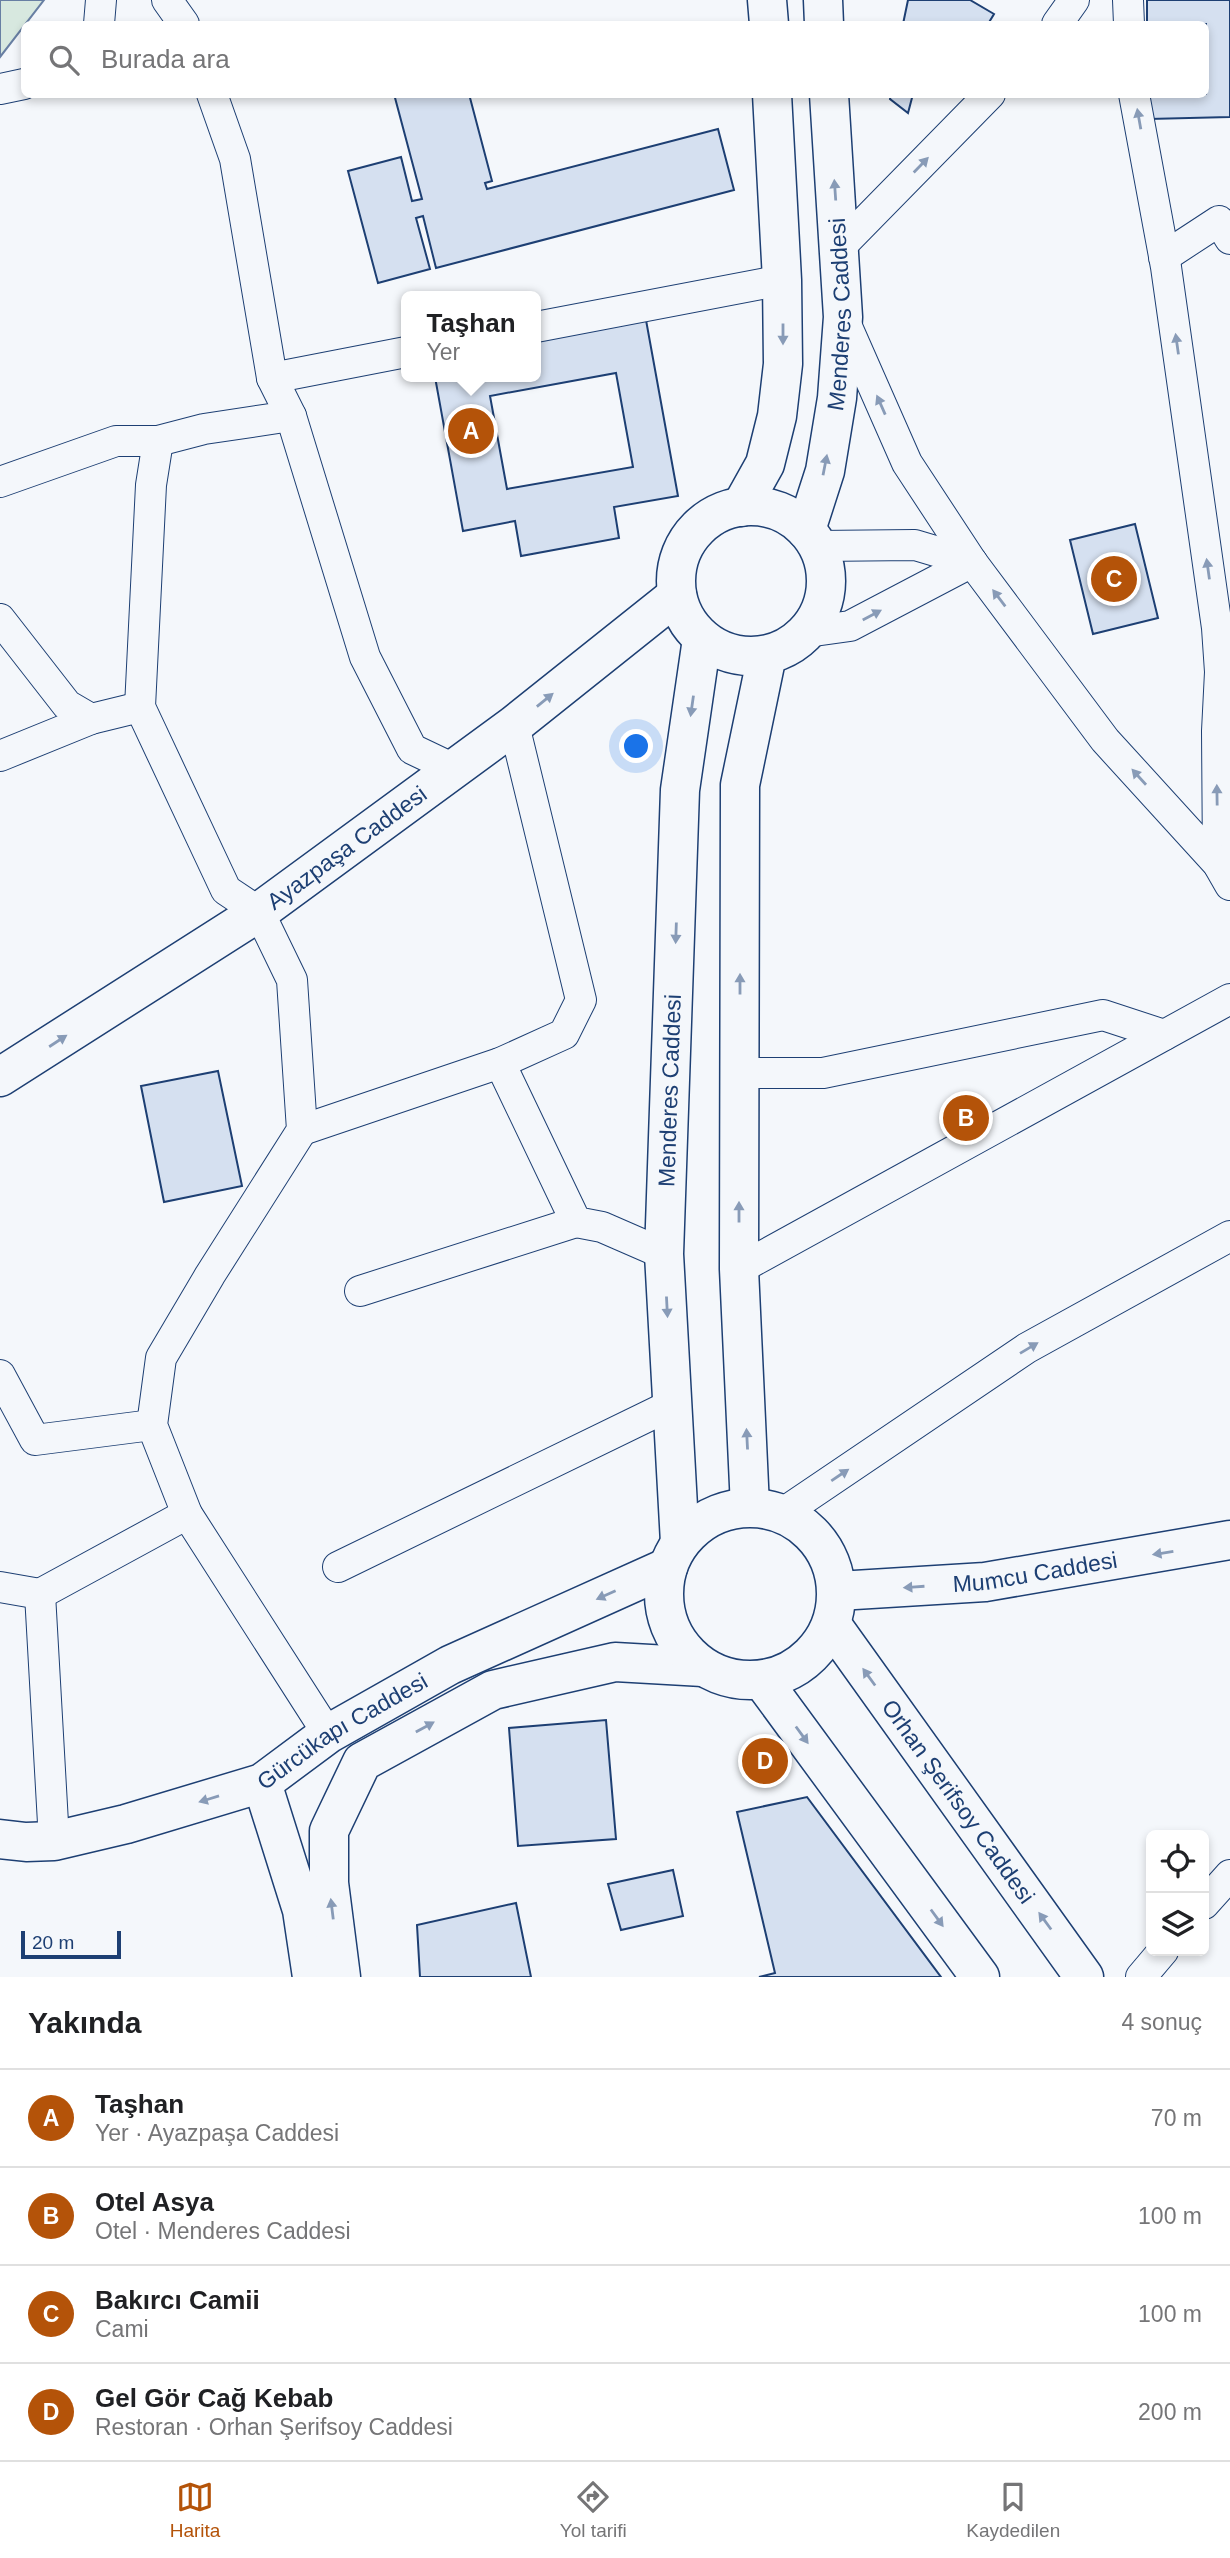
<!DOCTYPE html>
<html lang="tr">
<head>
<meta charset="utf-8">
<style>
	:root { --surface:#fff; --page:#f2f2f2; --text:#202124; --muted:#757577; --line:#e0e0e0; --accent:#b45309 }
	body { margin:0; font-family:Arial,sans-serif; background:var(--page); color:var(--text) }
	.controls { position:absolute; right:21px; bottom:21px; display:grid; overflow:hidden; border-radius:10px; box-shadow:0 4px 10px #0003 }
	.controls button { width:63px; height:63px; display:grid; place-items:center; padding:0; border:0; border-bottom:2px solid var(--line); background:var(--surface); color:var(--text); font:35px sans-serif }
	.scale { position:absolute; left:21px; bottom:18px; width:100px; box-sizing:border-box; padding-left:7px; border:4px solid #1d3f73; border-top:0; font-size:19px; line-height:24px; white-space:nowrap; color:#1d3f73; -webkit-text-stroke:5px #f4f7fb; paint-order:stroke }
	.you { position:absolute; left:637px; top:747px; width:24px; height:24px; margin:-18px; border:5px solid #fff; border-radius:50%; background:#1a73e8; box-shadow:0 0 0 10px #1a73e833 }
	.badge { display:grid; place-items:center; width:46px; height:46px; border-radius:50%; background:var(--accent); color:#fff; font-size:23px; font-weight:700 }
	.pin { position:absolute; translate:-50% -50%; border:4px solid #fff; box-shadow:0 2px 7px #0006 }
	.popup { position:absolute; left:401px; top:291px; width:140px; height:91px; box-sizing:border-box; display:grid; place-content:center; border-radius:10px; background:var(--surface); filter:drop-shadow(0 2px 5px #0005); font-size:23px; white-space:nowrap; color:var(--muted) }
	.popup b { font-size:26px; color:var(--text) }
	.popup::after { content:''; position:absolute; left:50%; top:100%; margin-left:-14px; border:14px solid transparent; border-top-color:var(--surface) }
	.list { margin:0; padding:0; list-style:none }
	h2 { display:flex; justify-content:space-between; align-items:center; height:91px; margin:0; padding:0 28px; font-size:30px }
	h2 small { font-size:23px; font-weight:400; color:var(--muted) }
	.list li { display:grid; grid-template-columns:46px 1fr auto; gap:21px; align-items:center; box-sizing:border-box; height:98px; padding:0 28px; border-top:2px solid var(--line) }
	.list b { display:block; font-size:26px; white-space:nowrap }
	.list p { margin:0; font-size:23px; white-space:nowrap; color:var(--muted) }
	.list em { font-size:23px; font-style:normal; color:var(--muted) }
	.icon { flex:none; width:38px; height:38px; fill:none; stroke:currentColor; stroke-width:2; stroke-linecap:round; stroke-linejoin:round }
	.map { position:relative; flex:none; width:1230px; height:1977px; overflow:hidden }
	.search { position:absolute; background:var(--surface); box-shadow:0 4px 10px #0003; left:21px; right:21px; top:21px; height:77px; display:flex; align-items:center; gap:18px; box-sizing:border-box; padding:0 24px; border-radius:10px; color:var(--muted); font-size:26px }
	.sheet { height:483px; background:var(--surface) }
	nav { display:flex; justify-content:space-around; align-items:center; box-sizing:border-box; height:98px; border-top:2px solid var(--line); background:var(--surface); font-size:19px; color:var(--muted) }
	nav a { display:grid; justify-items:center; gap:4px }
	nav .on { color:var(--accent) }
	.map>svg:first-child { display:block }
	.green { fill:#d7e8df; stroke:#687fa3; stroke-width:2 }
	.building { fill:#d5e0f0; stroke:#1d3f73; stroke-width:2; fill-rule:evenodd }
	.lines { fill:none; stroke-linecap:round; stroke-linejoin:round }
	.minor-casing { stroke:#1d3f73; stroke-width:32 }
	.tertiary-casing { stroke:#1d3f73; stroke-width:41 }
	.secondary-casing { stroke:#1d3f73; stroke-width:41 }
	.minor { stroke:#f4f7fb; stroke-width:30 }
	.tertiary { stroke:#f4f7fb; stroke-width:38 }
	.secondary { stroke:#f4f7fb; stroke-width:38 }
	.oneway { fill:#889bb7 }
	.labels { text-anchor:middle; stroke-width:5; stroke-linejoin:round; paint-order:stroke }
	.street-label { font-size:23px; fill:#1d3f73; stroke:#f4f7fb }
</style>
</head>
<body>
<div class="map">
<svg width="1230" height="1977" viewBox="0 0 1230 1977">
	<rect width="100%" height="100%" fill="#f4f7fb"/>
	<path class="green" d="M0 0H44L0 57Z"/>
	<g class="building">
		<path d="M908 0H970L994 14 988 24H903Z"/>
		<path d="M1147 0H1230V117L1149 119V94H1206V24H1147Z"/>
		<path d="M394 94H469L492 181 485 183 487 189 718 129 734 190 436 268 423 216 416 218 430 269 378 283 348 171 401 157 412 201 422 199Z"/>
		<path d="M891 94H913L908 113 890 99Z"/>
		<path d="M646 320 678 496 614 507 619 538 521 556 515 521 463 531 435 377H536V340ZM616 373 633 467 507 489 490 396Z"/>
		<path d="M1135 524 1158 618 1093 634 1070 540Z"/>
		<path d="M218 1071 242 1186 164 1202 141 1086Z"/>
		<path d="M606 1720 616 1839 518 1846 509 1728Z"/>
		<path d="M807 1797 941 1977H759L775 1973 737 1812Z"/>
		<path d="M673 1870 683 1916 621 1930 608 1884Z"/>
		<path d="M516 1903 531 1977H420L417 1925Z"/>
	</g>
	<g class="lines">
		<g class="minor-casing">
			<g id="minor">
				<path d="M167 0 184 24"/>
				<path d="M1128 0 1129 24"/>
				<path d="M99 24 101 0"/>
				<path d="M1057 24 1074 0"/>
				<path d="M0 89 24 84"/>
				<path d="M212 94 235 159 272 378 291 416 365 657 412 749 454 769"/>
				<path d="M1134 94 1166 267 1217 628 1220 672 1217 731 1218 864"/>
				<path d="M838 249 990 94"/>
				<path d="M1164 257 1219 221 1230 239"/>
				<path d="M844 320 907 463 972 562 1105 740 1218 864 1230 885"/>
				<path d="M536 327 782 280"/>
				<path d="M272 378 406 352"/>
				<path d="M158 441 151 485 140 707 226 890 259 912 292 980 302 1130 210 1275 161 1358 152 1425 187 1514 328 1734"/>
				<path d="M0 482 116 441H158L204 429 291 416"/>
				<path d="M817 546 915 545 972 562"/>
				<path d="M0 619 67 705 91 719 140 707"/>
				<path d="M807 632 850 626 972 562"/>
				<path d="M0 756 91 719"/>
				<path d="M500 1063 576 1222 602 1227 664 1254"/>
				<path d="M739 1073H823L1103 1015 1164 1035"/>
				<path d="M302 1130 500 1063 564 1034 581 1000 514 725"/>
				<path d="M739 1269 1230 999"/>
				<path d="M360 1291 576 1222"/>
				<path d="M0 1375 35 1440 152 1425"/>
				<path d="M783 1513 1027 1348 1230 1236"/>
				<path d="M338 1567 673 1404"/>
				<path d="M0 1587 40 1594"/>
				<path d="M40 1594 54 1841"/>
				<path d="M40 1594 187 1514"/>
				<path d="M1204 1904 1230 1875"/>
				<path d="M1141 1977 1163 1951"/>
			</g>
		</g>
		<g class="tertiary-casing">
			<g id="tertiary">
				<path id="s1" d="M838 1591 985 1582 1230 1540"/>
				<path d="M262 1783 302 1910 312 1977"/>
				<path id="s2" d="M0 1839 26 1842 54 1841 126 1824 262 1783 328 1734 450 1665 668 1567"/>
				<path d="M341 1977 329 1883V1831L362 1762 493 1690 615 1662 703 1667"/>
			</g>
		</g>
		<g class="secondary-casing">
			<g id="secondary">
				<path d="M767 0 769 24"/>
				<path d="M823 0 824 24"/>
				<circle cx="751" cy="581" r="75"/>
				<path d="M741 507 765 464 777 416 783 364 782 280 772 94"/>
				<path id="s3" d="M806 530 825 471 837 398 843 317 829 94"/>
				<path id="s4" d="M0 1077 259 912 514 725 677 595"/>
				<path d="M750 1507 739 1269 740 785 767 655"/>
				<circle cx="750" cy="1594" r="86"/>
				<path id="s5" d="M680 1543 664 1254 680 790 702 639"/>
				<path id="s6" d="M832 1625 1084 1977"/>
				<path d="M762 1680 980 1977"/>
			</g>
		</g>
		<use href="#minor" class="minor"/>
		<use href="#tertiary" class="tertiary"/>
		<use href="#secondary" class="secondary"/>
	</g>
	<defs><path id="oneway-solid" d="M-6-.8H1V-3.2L6.5 0L1 3.2V.8H-6Z" transform="scale(1.75)"/></defs>
	<g class="oneway">
		<use href="#oneway-solid" transform="translate(1139 119) rotate(-100)"/>
		<use href="#oneway-solid" transform="translate(921 165) rotate(-46)"/>
		<use href="#oneway-solid" transform="translate(835 190) rotate(-94)"/>
		<use href="#oneway-solid" transform="translate(783 334) rotate(90)"/>
		<use href="#oneway-solid" transform="translate(1177 344) rotate(-98)"/>
		<use href="#oneway-solid" transform="translate(881 405) rotate(-114)"/>
		<use href="#oneway-solid" transform="translate(825 465) rotate(-79)"/>
		<use href="#oneway-solid" transform="translate(1208 569) rotate(-98)"/>
		<use href="#oneway-solid" transform="translate(999 598) rotate(-127)"/>
		<use href="#oneway-solid" transform="translate(872 615) rotate(-28)"/>
		<use href="#oneway-solid" transform="translate(545 700) rotate(-39)"/>
		<use href="#oneway-solid" transform="translate(692 706) rotate(98)"/>
		<use href="#oneway-solid" transform="translate(1139 777) rotate(-132)"/>
		<use href="#oneway-solid" transform="translate(1217 795) rotate(-91)"/>
		<use href="#oneway-solid" transform="translate(676 933) rotate(92)"/>
		<use href="#oneway-solid" transform="translate(740 984) rotate(-90)"/>
		<use href="#oneway-solid" transform="translate(58 1041) rotate(-33)"/>
		<use href="#oneway-solid" transform="translate(739 1212) rotate(-90)"/>
		<use href="#oneway-solid" transform="translate(667 1307) rotate(87)"/>
		<use href="#oneway-solid" transform="translate(1029 1348) rotate(-31)"/>
		<use href="#oneway-solid" transform="translate(747 1439) rotate(-93)"/>
		<use href="#oneway-solid" transform="translate(840 1475) rotate(-34)"/>
		<use href="#oneway-solid" transform="translate(1163 1553) rotate(171)"/>
		<use href="#oneway-solid" transform="translate(914 1587) rotate(176)"/>
		<use href="#oneway-solid" transform="translate(606 1595) rotate(156)"/>
		<use href="#oneway-solid" transform="translate(869 1677) rotate(-126)"/>
		<use href="#oneway-solid" transform="translate(425 1727) rotate(-29)"/>
		<use href="#oneway-solid" transform="translate(802 1735) rotate(54)"/>
		<use href="#oneway-solid" transform="translate(209 1799) rotate(163)"/>
		<use href="#oneway-solid" transform="translate(332 1909) rotate(-97)"/>
		<use href="#oneway-solid" transform="translate(937 1918) rotate(54)"/>
		<use href="#oneway-solid" transform="translate(1045 1921) rotate(-126)"/>
	</g>
	<g class="labels">
		<g class="street-label">
			<text dy="8" stroke="none"><textPath href="#s3" startOffset="220">Menderes Caddesi</textPath></text>
			<text dy="8" stroke="none"><textPath href="#s4" startOffset="416">Ayazpaşa Caddesi</textPath></text>
			<text dy="8" stroke="none"><textPath href="#s5" startOffset="453">Menderes Caddesi</textPath></text>
			<text dy="8" stroke="none"><textPath href="#s1" startOffset="198">Mumcu Caddesi</textPath></text>
			<text dy="8" stroke="none"><textPath href="#s2" startOffset="366">Gürcükapı Caddesi</textPath></text>
			<text dy="8" stroke="none"><textPath href="#s6" startOffset="217">Orhan Şerifsoy Caddesi</textPath></text>
		</g>
	</g>
</svg>
<div class="controls">
<button><svg class="icon" aria-label="locate" viewBox="0 0 24 24"><circle cx="12" cy="12" r="6"/><path d="M12 2v4M12 18v4M2 12h4M18 12h4"/></svg></button>
<button><svg class="icon" aria-label="layers" viewBox="0 0 24 24"><path d="M12 4l9 5-9 5-9-5zM3 14l9 5 9-5"/></svg></button>
</div>
<div class="scale">20 m</div>
<div class="you"></div>
<div class="pin badge" style="left:471px;top:431px">A</div>
<div class="popup"><b>Taşhan</b>Yer</div>
<div class="pin badge" style="left:966px;top:1118px">B</div>
<div class="pin badge" style="left:1114px;top:579px">C</div>
<div class="pin badge" style="left:765px;top:1761px">D</div>
<div class="search"><svg class="icon" aria-label="search" viewBox="0 0 24 24"><circle cx="10" cy="10" r="6"/><path d="M15 15l6 6"/></svg>Burada ara</div>
</div>
<section class="sheet">
<h2>Yakında<small>4 sonuç</small></h2>
<ul class="list">
<li><span class="badge">A</span><div><b>Taşhan</b><p>Yer · Ayazpaşa Caddesi</p></div><em>70 m</em></li>
<li><span class="badge">B</span><div><b>Otel Asya</b><p>Otel · Menderes Caddesi</p></div><em>100 m</em></li>
<li><span class="badge">C</span><div><b>Bakırcı Camii</b><p>Cami</p></div><em>100 m</em></li>
<li><span class="badge">D</span><div><b>Gel Gör Cağ Kebab</b><p>Restoran · Orhan Şerifsoy Caddesi</p></div><em>200 m</em></li>
</ul>
</section>
<nav>
<a class="on"><svg class="icon" aria-label="map" viewBox="0 0 24 24"><path d="M3 6l6-2 6 2 6-2v14l-6 2-6-2-6 2zM9 4v14M15 6v14"/></svg>Harita</a>
<a><svg class="icon" aria-label="directions" viewBox="0 0 24 24"><path d="M12 3l9 9-9 9-9-9zM9 14v-3h6M13 9l2 2-2 2"/></svg>Yol tarifi</a>
<a><svg class="icon" aria-label="saved" viewBox="0 0 24 24"><path d="M7 4h10v16l-5-4-5 4z"/></svg>Kaydedilen</a>
</nav>
</body>
</html>
